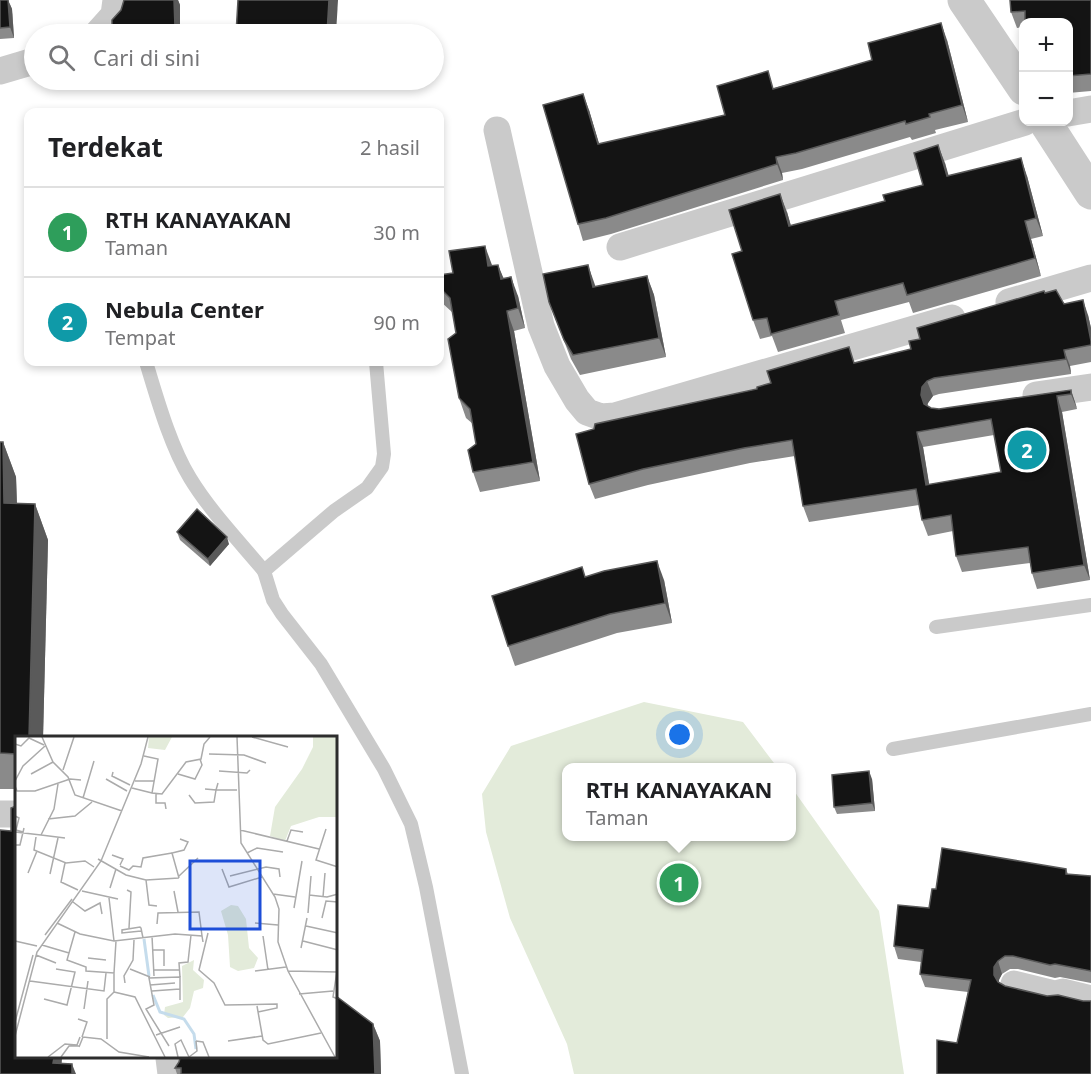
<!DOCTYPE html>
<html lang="id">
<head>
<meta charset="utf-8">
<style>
	:root { --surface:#fff; --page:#f2f2f2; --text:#202124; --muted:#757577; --line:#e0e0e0; --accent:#e92a35 }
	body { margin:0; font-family:"Noto Sans",sans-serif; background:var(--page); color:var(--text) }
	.controls { position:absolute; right:18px; top:18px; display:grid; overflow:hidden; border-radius:12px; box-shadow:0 3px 9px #0003 }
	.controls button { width:54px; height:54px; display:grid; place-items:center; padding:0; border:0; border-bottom:2px solid var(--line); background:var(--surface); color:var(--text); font:30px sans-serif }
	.you { position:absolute; left:680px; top:735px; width:21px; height:21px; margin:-15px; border:4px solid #fff; border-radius:50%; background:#1a73e8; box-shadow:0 0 0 9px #1a73e833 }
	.badge { display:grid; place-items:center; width:39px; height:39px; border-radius:50%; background:var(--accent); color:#fff; font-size:20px; font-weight:700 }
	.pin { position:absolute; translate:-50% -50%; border:3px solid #fff; box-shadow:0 2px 6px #0006 }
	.popup { position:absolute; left:562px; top:763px; width:234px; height:78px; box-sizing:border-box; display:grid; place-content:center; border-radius:12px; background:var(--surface); filter:drop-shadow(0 2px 4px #0005); font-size:20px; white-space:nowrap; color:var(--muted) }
	.popup b { font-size:22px; color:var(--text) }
	.popup::after { content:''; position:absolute; left:50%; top:100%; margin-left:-12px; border:12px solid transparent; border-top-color:var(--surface) }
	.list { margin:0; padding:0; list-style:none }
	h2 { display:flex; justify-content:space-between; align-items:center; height:78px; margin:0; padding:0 24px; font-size:26px }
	h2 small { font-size:20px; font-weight:400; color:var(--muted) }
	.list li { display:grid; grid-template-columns:39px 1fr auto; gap:18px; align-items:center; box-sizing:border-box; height:90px; padding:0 24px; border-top:2px solid var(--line) }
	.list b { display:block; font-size:22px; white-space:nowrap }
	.list p { margin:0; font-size:20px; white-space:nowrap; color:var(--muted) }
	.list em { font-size:20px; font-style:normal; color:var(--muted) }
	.icon { flex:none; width:33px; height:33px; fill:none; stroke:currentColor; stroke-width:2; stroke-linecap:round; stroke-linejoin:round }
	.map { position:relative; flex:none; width:1091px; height:1074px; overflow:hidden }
	.search { position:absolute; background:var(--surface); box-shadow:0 3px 9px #0003; left:24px; top:24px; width:420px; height:66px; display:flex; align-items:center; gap:15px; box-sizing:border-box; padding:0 21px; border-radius:33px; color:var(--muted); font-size:22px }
	.panel { position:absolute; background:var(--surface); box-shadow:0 3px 9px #0003; left:24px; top:108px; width:420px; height:258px; border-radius:12px }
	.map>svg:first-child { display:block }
	.green { fill:#e3ebda }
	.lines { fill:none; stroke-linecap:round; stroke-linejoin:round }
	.service { stroke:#cacaca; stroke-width:14 }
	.minor { stroke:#cacaca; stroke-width:27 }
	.tertiary { stroke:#cacaca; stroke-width:33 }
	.wall { fill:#8a8a8a; fill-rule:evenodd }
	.shaded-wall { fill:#5a5a5a }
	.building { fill:#141414; stroke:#5a5a5a; stroke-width:1.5; fill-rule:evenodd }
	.inset-river { fill:none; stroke:#c5dcec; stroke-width:3 }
	.inset-road { fill:none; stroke:#ababab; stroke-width:1.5 }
	.view { fill:#1d4ed8; fill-opacity:0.15; stroke:#1d4ed8; stroke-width:3 }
	.inset-edge { fill:none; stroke:#2d2d2d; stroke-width:3 }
</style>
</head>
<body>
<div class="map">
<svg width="1091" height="1074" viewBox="0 0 1091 1074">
	<rect width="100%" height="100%" fill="#fff"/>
	<path class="green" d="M644 702 743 722 777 767 566 768V836H792V788L879 911 904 1074H574L567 1044 510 918 486 832 482 794 511 746Z"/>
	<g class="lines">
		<g class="service">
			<path d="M146 362C157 398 170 445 190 478 210 511 239 541 264 571"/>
			<path d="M376 362 384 454 382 467 367 488 334 511 264 571 273 600 282 614 321 664 384 769 411 824 426 887 462 1074"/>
			<path d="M936 627 1091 605"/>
			<path d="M893 749 1091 714"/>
		</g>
		<g class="minor">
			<path d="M97 34 114 15 116 0"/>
			<path d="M0 71 34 61"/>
			<path d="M1068 113 1091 109"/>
			<path d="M497 130 541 326 557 366 577 400 587 412 601 417 615 416 952 318"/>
			<path d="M620 247 1025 122"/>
			<path d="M1009 302 1091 278"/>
			<path d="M1036 395 1091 387"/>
			<path d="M0 814H16"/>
			<path d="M1014 984 1055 994 1063 992 1091 999"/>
			<path d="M169 1058 171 1074"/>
		</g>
		<g class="tertiary">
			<path d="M964 0 1024 89"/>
			<path d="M1045 122 1091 193"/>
		</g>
	</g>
	<g class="wall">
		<path d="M0 0H8L12 9 14 38 0 39Z"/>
		<path d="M124 0H178L180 5V34H114L112 29 121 10Z"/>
		<path d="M1091 0V91L1068 93V22H1023V27L1017 28 1011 12Z"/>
		<path d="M947 40 968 122 935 130 936 133 912 140 910 137 802 169 782 173 783 180 611 234 583 241 578 224 589 110 599 144 725 115 774 88Z"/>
		<path d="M241 80H333V86L242 81Z"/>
		<path d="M945 163 948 176H1027L1043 236 1031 239 1041 276 913 313 909 302 841 320 845 333 778 352 772 336 760 339 753 320 742 251 787 212 791 226 885 201 923 185Z"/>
		<path d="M498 265 503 278 518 296 525 328 514 331 540 481 480 492 473 472 476 444 473 424 466 418 459 398 456 333 453 313 440 301V275Z"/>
		<path d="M647 276 654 295 666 357 580 375 571 359 549 302 596 287Z"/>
		<path d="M1045 293 1088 315 1091 328V362L1070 366 1071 374 939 394 933 396 928 403 927 406 931 408 939 409 1071 390 1077 409 1062 412 1090 580 1037 589 1032 573 1030 563 962 572 956 556 953 531 928 536 922 520 919 505 809 522 803 506 795 456 750 463 648 485 595 499 589 484 757 389 911 349 920 339ZM994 435 1001 472 929 485 923 447Z"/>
		<path d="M0 442H3L16 477 17 503 35 504 48 540 43 738H16V789H0Z"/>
		<path d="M177 532 229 544 210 566 180 540Z"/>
		<path d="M586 577 664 580 672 623 617 633 515 666 508 646Z"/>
		<path d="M872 779 875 811 837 814 834 807Z"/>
		<path d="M1066 869 1068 874 1091 876V983L1060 977 1055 978 1018 969H1010L1002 974 957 1043 968 992 925 987 920 974 921 962 898 959 894 946 929 908 936 889Z"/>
		<path d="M373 1024 380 1041 381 1074H177L175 1068 179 1062Z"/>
	</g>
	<g class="shaded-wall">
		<path d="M8 0 12 9 14 38 10 27Z"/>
		<path d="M174 0H178L180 5V34H178L175 27Z"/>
		<path d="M329 0H338L336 34H327Z"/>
		<path d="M941 23 947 40 968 122 962 105Z"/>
		<path d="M583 94 589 110 604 160 598 144Z"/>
		<path d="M938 145 945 163 954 194 947 176Z"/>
		<path d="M776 157 782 173 783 180 777 164Z"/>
		<path d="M1021 158 1027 176 1043 236 1036 218Z"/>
		<path d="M780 194 787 212 796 244 789 226Z"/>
		<path d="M1025 221 1031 239 1041 276 1035 258Z"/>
		<path d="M485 246 492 265 496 286 488 266Z"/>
		<path d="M498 265 506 284 501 279Z"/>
		<path d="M588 265 595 285 600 307 593 287Z"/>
		<path d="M647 276 654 295 666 357 659 338Z"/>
		<path d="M511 277 518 296 525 328 518 308Z"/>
		<path d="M1083 300 1088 315 1091 328V341Z"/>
		<path d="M507 311 514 331 540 481 533 462Z"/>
		<path d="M1064 350 1070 366 1071 374 1066 359Z"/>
		<path d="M927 381 933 396 928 403 926 411 921 395 922 387Z"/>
		<path d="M1071 390 1076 405 1077 409 1071 394Z"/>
		<path d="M1057 396 1062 412 1090 580 1084 565Z"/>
		<path d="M917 432 923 447 932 501 926 485Z"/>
		<path d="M3 442 16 477 18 539 4 503Z"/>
		<path d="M35 504 48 540 43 738H29Z"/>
		<path d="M227 537 229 544 210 566 208 559Z"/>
		<path d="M657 561 664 580 672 623 665 603Z"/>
		<path d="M869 771 872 779 875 811 872 803Z"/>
		<path d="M998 961 1002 974 999 980V988L994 975V967Z"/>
		<path d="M373 1024 380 1041 381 1074H375Z"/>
		<path d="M54 1058H62L61 1074 53 1063Z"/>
		<path d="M72 1064 76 1074H72Z"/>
	</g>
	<g class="building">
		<path d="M0 0H8L10 27 0 28Z"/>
		<path d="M124 0H174L175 27 112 29V20L121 10Z"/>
		<path d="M238 0H329L327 34H236Z"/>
		<path d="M1010 0H1091V74L1068 76V22H1025V11L1011 12Z"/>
		<path d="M941 23 962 105 929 114 930 117 906 124 905 121 796 153 776 157 777 164 606 218 578 224 543 105 583 94 598 144 725 115 717 86 768 71 773 89 872 60 868 43Z"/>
		<path d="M938 145 947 176 1021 158 1036 218 1025 221 1035 258 907 295 903 283 835 301 839 315 771 334 767 318 753 320 732 254 742 251 729 210 780 194 789 226 885 201 883 195 923 185 914 153Z"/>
		<path d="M485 246 488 266 498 265 501 279 511 277 518 308 507 311 533 462 473 472 468 450 476 444 470 409 459 398 448 339 456 333 450 298 440 288V275L453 273 449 251Z"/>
		<path d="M588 265 593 287 647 276 659 338 573 355 564 340 549 302 543 274Z"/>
		<path d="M1056 290 1064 304 1083 300 1091 341V345L1064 350 1066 359 934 378 927 381 922 387 921 395 924 404 931 408 939 409 1071 390V394L1057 396 1084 565 1032 573 1028 547 956 556 951 515 922 520 916 489 803 506 792 440 744 448 643 469 589 484 576 434 594 429 595 424 757 389V387L771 383 767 371 849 347 854 363 911 349 909 341 920 339 917 328 1044 291 1045 293ZM991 419 1001 472 926 485 917 432Z"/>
		<path d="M0 442H3L4 503 35 504 29 738H16V754L0 753Z"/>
		<path d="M197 509 227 537 208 559 177 532Z"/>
		<path d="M657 561 665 603 610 614 508 646 492 596 582 567 585 577 604 571Z"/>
		<path d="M869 771 872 803 834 807 832 775Z"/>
		<path d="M16 806V1058H54L53 1063 72 1064V1074H0V830L11 831V808Z"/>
		<path d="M942 848 1066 869V874L1091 876V971L1055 964 1050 965 1013 956H1005L998 961 994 967V975L998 982 1005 986 1047 996 1058 995 1083 1001H1091V1074H937V1040L957 1043 971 980 920 974 923 950 894 946 898 905 929 908 932 889H936Z"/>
		<path d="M336 996 373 1024 375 1074H181V1068H175L179 1062 180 1058H336Z"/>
	</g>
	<g transform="translate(15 736)">
		<rect width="322" height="322" fill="#fff"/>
		<path d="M134 1H157L150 14 133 12ZM298 1H322V81H304L276 90 270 105 255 100 260 71 287 33 298 11ZM216 169 223 170 231 183 234 212 243 222 239 232 223 235 215 231 213 199 206 175ZM179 224 178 234 189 244 188 252 179 255 175 272 168 281 153 282 149 279 150 271 168 266 167 230Z" fill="#e3ebda"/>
		<path class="inset-river" d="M129 203 134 240M138 259 145 276 169 283 179 298 181 313"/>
		<path class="inset-road" d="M27 1 38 26 53 41 60 59 107 75M222 1 226 107 260 161 264 173 263 206 273 235 320 321M237 1 273 11M0 8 6 10 14 2 29 9M194 18 229 19 251 27M129 20 143 23 137 57 147 58 171 26 186 23 189 8 195 1M48 34 59 1M204 35 232 37 235 34M98 36 97 40 115 49M16 38 38 26M163 38 180 43 187 29 185 23M91 43 112 55M0 45 8 30 30 10M120 45H139M203 47 201 54H222M0 50 2 55H20L55 43 66 44M117 52 137 57M141 58V67H150L151 73M174 59 180 67 199 66 201 54 190 53M68 62 79 25M0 80 4 82 1 94 8 96M33 83 60 80 77 66M311 93 301 124 323 131M225 94 304 113M0 96 26 99M26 99 39 73 43 48M26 99 50 102M21 101 19 114 51 127 70 125 79 131M272 105 276 94 288 96M1 109H5L9 92M232 117 242 112 268 116M97 119 108 123 105 129M83 123 111 139 131 144 164 142M50 127 46 146 63 154M105 130 114 134 118 130 126 131 128 122 157 117M207 133 214 151 247 141M13 137 22 115M35 138 43 102M164 140 183 122M215 140 251 131 264 133 265 141M164 142 157 117 169 114 173 106 165 103M131 144 134 169 142 170M95 152 101 133M112 154 116 156 114 192M67 155 103 163M159 155 163 176M258 158 280 161M294 159 312 161 323 158M308 161 310 137M94 162 99 205M58 166 70 175 85 167 87 178M279 172 287 125M293 177 296 140M307 182 311 165 323 166M42 187 65 198 99 205 160 198 187 200 188 206M240 187 263 189M142 188 143 177 184 176 187 200M291 190 323 197M126 195 107 197V194L125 191 126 192 128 202M60 196 52 224 71 231V235L99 237 101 205M193 197 184 234 199 247 210 269 262 268V272L243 276M30 199 57 163M137 200 139 240M248 200 253 234M0 205 22 210M288 205 323 214M27 209 54 217M286 212 292 182M138 214H149V230M21 219 41 227M73 222 91 224M115 233 135 241M138 234H165M240 235 271 231M273 235 323 236M322 235 318 261 323 263M165 241 164 227 173 226 176 199M15 245 89 255 91 237M110 247 109 240 118 224 119 204M135 249 160 247M137 255 165 253M99 256 120 261 150 321M284 258 318 255M29 263 52 269 60 236 41 233M242 270 248 304 253 308 306 297M69 273 73 245M63 283 72 286 67 301M0 286 18 219M141 299 165 291M0 300 22 216 86 125 126 28 133 1M92 303V263L99 256V237M181 305 188 306 194 321M213 305 247 300M154 310 131 273 139 269 134 242 165 241V264M64 311 68 301 86 303 104 316 134 321M33 321 50 308 62 309 65 301M46 321 54 310H64M163 321 160 308 166 304 174 321M174 321 182 315 181 305"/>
		<path class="view" d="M175 125H245V193H175Z"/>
		<rect width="322" height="322" class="inset-edge"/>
	</g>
</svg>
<div class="controls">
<button>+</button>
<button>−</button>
</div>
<div class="you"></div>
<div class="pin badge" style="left:679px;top:883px;background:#2e9e5b">1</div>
<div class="popup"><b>RTH KANAYAKAN</b>Taman</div>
<div class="pin badge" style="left:1027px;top:450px;background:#0f9aa8">2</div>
<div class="search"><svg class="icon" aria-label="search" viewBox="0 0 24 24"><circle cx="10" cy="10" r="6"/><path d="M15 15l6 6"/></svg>Cari di sini</div>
<section class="panel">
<h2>Terdekat<small>2 hasil</small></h2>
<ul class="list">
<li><span class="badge" style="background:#2e9e5b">1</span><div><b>RTH KANAYAKAN</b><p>Taman</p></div><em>30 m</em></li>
<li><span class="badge" style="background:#0f9aa8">2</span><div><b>Nebula Center</b><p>Tempat</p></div><em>90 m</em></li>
</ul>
</section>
</div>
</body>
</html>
